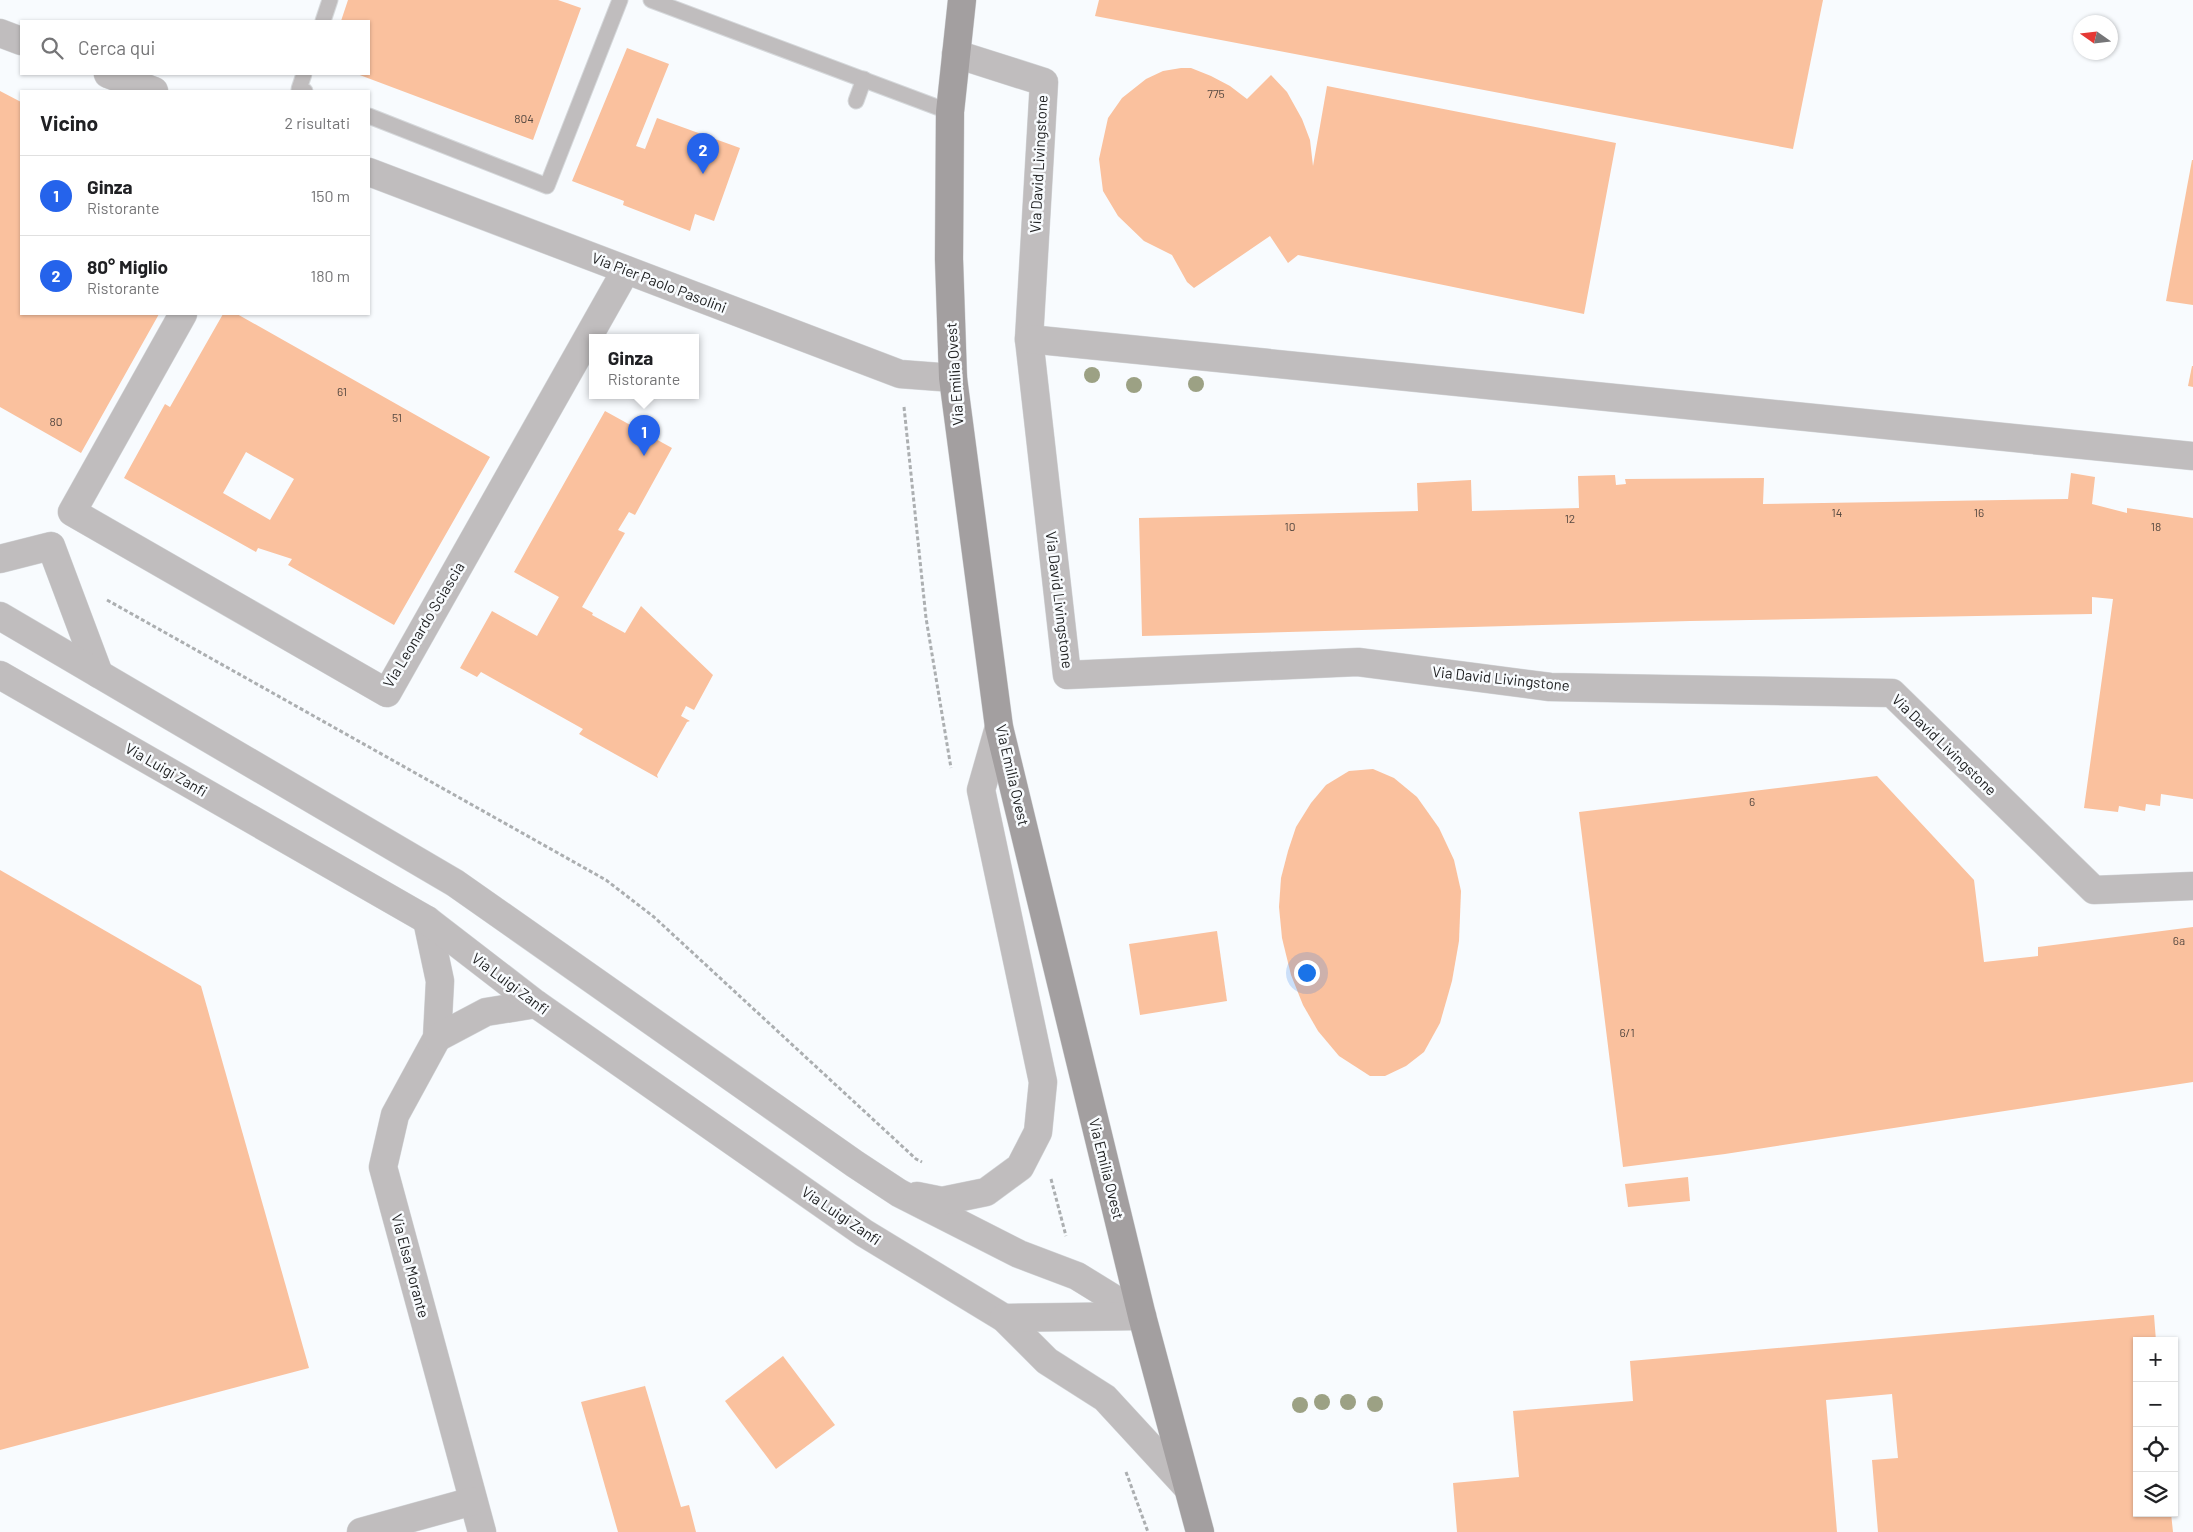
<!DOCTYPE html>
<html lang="it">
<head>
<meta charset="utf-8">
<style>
	:root { --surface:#fff; --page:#f6f6f6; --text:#202124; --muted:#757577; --line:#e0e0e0; --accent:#2563eb }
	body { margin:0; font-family:Barlow,sans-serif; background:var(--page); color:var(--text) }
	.controls { position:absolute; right:15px; bottom:15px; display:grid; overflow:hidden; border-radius:0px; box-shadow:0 1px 4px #0004 }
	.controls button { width:45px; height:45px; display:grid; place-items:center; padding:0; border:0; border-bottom:1px solid var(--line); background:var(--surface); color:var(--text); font:25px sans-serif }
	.compass { position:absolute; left:2073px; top:15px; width:45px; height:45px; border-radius:50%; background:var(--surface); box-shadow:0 1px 4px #0004; rotate:284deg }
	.you { position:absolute; left:1306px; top:972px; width:18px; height:18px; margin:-12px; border:4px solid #fff; border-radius:50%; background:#1a73e8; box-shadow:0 0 0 8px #1a73e833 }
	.badge { display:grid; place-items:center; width:32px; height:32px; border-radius:50%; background:var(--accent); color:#fff; font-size:16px; font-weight:700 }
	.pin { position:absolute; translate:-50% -41px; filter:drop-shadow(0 1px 2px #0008) }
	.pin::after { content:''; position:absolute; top:26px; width:18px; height:15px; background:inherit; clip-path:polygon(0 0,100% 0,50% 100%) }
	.popup { position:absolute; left:589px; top:334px; width:110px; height:65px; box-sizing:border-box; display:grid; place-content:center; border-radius:0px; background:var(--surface); filter:drop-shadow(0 1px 4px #0005); font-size:16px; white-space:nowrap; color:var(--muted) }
	.popup b { font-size:19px; color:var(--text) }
	.popup::after { content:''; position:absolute; left:50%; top:100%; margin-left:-10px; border:10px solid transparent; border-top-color:var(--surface) }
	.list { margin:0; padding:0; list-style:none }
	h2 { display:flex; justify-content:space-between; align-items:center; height:65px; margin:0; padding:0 20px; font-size:21px }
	h2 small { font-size:16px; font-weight:400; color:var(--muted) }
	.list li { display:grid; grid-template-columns:32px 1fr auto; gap:15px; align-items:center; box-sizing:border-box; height:80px; padding:0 20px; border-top:1px solid var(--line) }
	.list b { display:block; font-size:19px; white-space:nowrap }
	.list p { margin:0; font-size:16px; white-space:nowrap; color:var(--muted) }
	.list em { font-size:16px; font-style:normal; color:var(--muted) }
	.icon { flex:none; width:28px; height:28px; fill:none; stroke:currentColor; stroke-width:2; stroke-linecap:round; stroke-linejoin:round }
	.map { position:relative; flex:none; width:2193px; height:1532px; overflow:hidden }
	.search { position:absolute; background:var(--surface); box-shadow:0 1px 4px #0004; left:20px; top:20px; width:350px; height:55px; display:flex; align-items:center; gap:12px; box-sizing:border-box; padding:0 18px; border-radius:0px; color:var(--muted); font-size:19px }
	.panel { position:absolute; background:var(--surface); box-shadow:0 1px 4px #0004; left:20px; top:90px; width:350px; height:225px; border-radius:0px }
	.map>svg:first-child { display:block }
	.building { fill:#fac19e; fill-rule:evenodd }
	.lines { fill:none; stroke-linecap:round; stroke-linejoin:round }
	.service-casing { stroke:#d5d8db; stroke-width:17 }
	.minor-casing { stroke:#d5d8db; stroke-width:29 }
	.tertiary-casing { stroke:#d5d8db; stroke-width:29 }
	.secondary-casing { stroke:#d5d8db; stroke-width:29 }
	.path { stroke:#acafb1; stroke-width:3; stroke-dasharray:4 2.5; stroke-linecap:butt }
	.service { stroke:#c0bdbe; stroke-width:15 }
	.minor { stroke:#c0bdbe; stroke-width:28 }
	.tertiary { stroke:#c0bdbe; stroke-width:28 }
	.secondary { stroke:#a39fa0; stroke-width:28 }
	.tree { fill:#9ca184 }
	.labels { text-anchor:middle; stroke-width:5; stroke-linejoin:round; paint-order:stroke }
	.number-label { font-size:12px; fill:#564941 }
	.street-label { font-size:15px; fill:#202122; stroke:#f8fbfe }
</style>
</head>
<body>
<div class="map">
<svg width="2193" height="1532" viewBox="0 0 2193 1532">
	<rect width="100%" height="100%" fill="#f8fbfe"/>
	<g class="building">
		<path d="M348 0H558L581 8 533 140 357 74H369V21H341Z"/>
		<path d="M1099 0H1823L1793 149 1095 16Z"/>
		<path d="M627 48 669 64 636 146 645 149 657 118 740 148 714 221 695 214 690 231 623 205 624 201 572 181Z"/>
		<path d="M1181 68H1191L1211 76 1230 86 1247 99 1271 75 1287 92 1302 119 1310 140 1313 166 1327 86 1616 143 1584 314 1298 255 1288 263 1270 236 1194 288 1187 282 1172 255 1144 241 1118 216 1103 191 1099 159 1108 118 1122 98 1146 79 1163 71Z"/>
		<path d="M0 91 21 102V314H159L81 453 0 407Z"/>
		<path d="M2192 160H2193V305L2166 301Z"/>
		<path d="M223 314H237L490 457 394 625 288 565 292 559 258 548 256 552 124 478 165 404 170 407ZM246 452 294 479 270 520 223 493Z"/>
		<path d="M2192 366H2193V387L2188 386Z"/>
		<path d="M605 411 672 448 635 515 629 512 618 530 625 533 582 607 593 613 592 615 625 633 641 606 713 675 694 710 686 706 681 716 690 721 687 722 662 766 657 775 658 778 579 734 583 729 481 672 477 677 460 668 492 611 537 636 559 597 514 572Z"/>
		<path d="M2071 473 2095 477 2092 504 2127 513V508L2193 518V799L2161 794 2160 806 2146 804 2145 811 2119 806 2118 812 2084 808 2113 599 2092 597V614L1690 621 1142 636 1139 518 1418 511 1417 483 1471 480 1472 511 1579 508 1578 476 1615 475 1616 485 1626 484 1625 479 1764 478 1763 504 2068 499Z"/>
		<path d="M1373 769 1394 778 1417 797 1439 828 1454 860 1461 891 1459 941 1452 981 1440 1023 1424 1052 1406 1066 1385 1076H1370L1339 1056 1318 1031 1303 1005 1291 975 1282 938 1279 907 1281 878 1288 851 1296 827 1311 803 1326 785 1349 771Z"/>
		<path d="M1877 776 1974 880 1984 962 2038 956V947L2193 927V1082L1725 1154 1623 1167 1579 812Z"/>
		<path d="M0 870 201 986 309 1368 0 1450Z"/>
		<path d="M1217 931 1227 1001 1140 1015 1129 944Z"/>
		<path d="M1688 1177 1690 1201 1628 1207 1625 1184Z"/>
		<path d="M2154 1315 2156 1341H2137V1513H2171L2173 1532H1878L1872 1460 1898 1458 1892 1394 1826 1400 1837 1532H1457L1453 1483 1519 1477 1513 1411 1633 1401 1630 1361Z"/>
		<path d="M783 1356 835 1425 776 1469 725 1401Z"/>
		<path d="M643 1379 681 1507 689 1505 696 1532H618L581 1402 645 1386Z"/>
	</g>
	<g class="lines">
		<g class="service-casing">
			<g id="service">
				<path d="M651 0 950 112"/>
				<path d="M323 21 330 0"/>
				<path d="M304 74 299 89 305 91"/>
				<path d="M856 101 864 79"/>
				<path d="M369 116 547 186 620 0"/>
			</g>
		</g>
		<g class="minor-casing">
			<g id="minor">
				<path d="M0 33 21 41"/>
				<path d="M956 54 1044 82 1029 339 1067 675 1358 662 1550 687 1892 693 2094 890 2193 886"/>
				<path d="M108 74 154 91"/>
				<path d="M369 172 900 374 953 378"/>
				<path d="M183 314 72 512 387 693 626 270"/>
				<path d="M1029 339 2193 456"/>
				<path d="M0 559 51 546 99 674"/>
				<path d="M427 920 440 981 437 1038 395 1115 383 1167 482 1532"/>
				<path d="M437 1038 486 1012 536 1004"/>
				<path d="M361 1532 473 1501"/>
			</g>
		</g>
		<g class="tertiary-casing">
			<g id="tertiary">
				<path d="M0 616 455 883 855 1164 899 1193 1019 1254 1077 1276 1142 1316"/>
				<path d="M0 675 427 920 536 1004 864 1233 1004 1318 1047 1361 1105 1398 1188 1488"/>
				<path d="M917 1196 942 1201 986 1192 1020 1167 1038 1132 1043 1082 981 790 999 727"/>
				<path d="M1004 1318 1142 1316"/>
			</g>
		</g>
		<g class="secondary-casing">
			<path id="secondary" d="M962 0 950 112 949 259 953 378 999 727 1142 1316 1200 1532"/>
		</g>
		<g class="path">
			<path d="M904 407 926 618 951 768"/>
			<path d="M107 600 606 880 654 917 916 1159 922 1162"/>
			<path d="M1051 1179 1066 1236"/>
			<path d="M1126 1472 1148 1532"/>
		</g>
		<use href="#service" class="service"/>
		<use href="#minor" class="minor"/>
		<use href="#tertiary" class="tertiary"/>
		<use href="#secondary" class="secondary"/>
	</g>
	<g class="tree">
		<circle cx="1092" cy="375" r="8"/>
		<circle cx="1196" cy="384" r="8"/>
		<circle cx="1134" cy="385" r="8"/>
		<circle cx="1322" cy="1402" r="8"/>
		<circle cx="1348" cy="1402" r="8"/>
		<circle cx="1375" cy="1404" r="8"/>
		<circle cx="1300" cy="1405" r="8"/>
	</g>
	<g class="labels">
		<g class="number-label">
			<text x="1216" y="98">775</text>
			<text x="524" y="123">804</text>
			<text x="342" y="396">61</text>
			<text x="397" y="422">51</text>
			<text x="56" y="426">80</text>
			<text x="1837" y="517">14</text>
			<text x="1979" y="517">16</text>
			<text x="1570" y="523">12</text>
			<text x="1290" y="531">10</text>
			<text x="2156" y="531">18</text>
			<text x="1752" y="806">6</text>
			<text x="2179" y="945">6a</text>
			<text x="1627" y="1037">6/1</text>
		</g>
		<g class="street-label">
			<text transform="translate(1039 164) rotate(-87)" y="5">Via David Livingstone</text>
			<text transform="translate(659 283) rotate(21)" y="5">Via Pier Paolo Pasolini</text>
			<text transform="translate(955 374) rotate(-94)" y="5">Via Emilia Ovest</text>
			<text transform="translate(1059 600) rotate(83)" y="5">Via David Livingstone</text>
			<text transform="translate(424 625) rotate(-59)" y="5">Via Leonardo Sciascia</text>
			<text transform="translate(1501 679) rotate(6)" y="5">Via David Livingstone</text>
			<text transform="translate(1944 745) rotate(44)" y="5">Via David Livingstone</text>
			<text transform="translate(166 770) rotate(30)" y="5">Via Luigi Zanfi</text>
			<text transform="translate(1012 775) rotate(77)" y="5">Via Emilia Ovest</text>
			<text transform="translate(510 984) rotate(37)" y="5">Via Luigi Zanfi</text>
			<text transform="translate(1106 1169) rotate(76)" y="5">Via Emilia Ovest</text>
			<text transform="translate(841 1216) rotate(34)" y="5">Via Luigi Zanfi</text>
			<text transform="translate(410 1266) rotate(75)" y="5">Via Elsa Morante</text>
		</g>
	</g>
</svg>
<div class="controls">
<button>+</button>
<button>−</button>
<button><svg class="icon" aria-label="locate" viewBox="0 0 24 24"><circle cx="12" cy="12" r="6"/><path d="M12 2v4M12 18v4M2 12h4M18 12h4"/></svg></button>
<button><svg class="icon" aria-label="layers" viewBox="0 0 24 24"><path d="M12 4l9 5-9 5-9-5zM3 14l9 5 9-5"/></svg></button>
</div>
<svg class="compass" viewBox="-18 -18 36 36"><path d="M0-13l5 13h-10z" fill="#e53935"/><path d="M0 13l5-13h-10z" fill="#757577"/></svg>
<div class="you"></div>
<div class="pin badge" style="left:644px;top:456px">1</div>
<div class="popup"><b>Ginza</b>Ristorante</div>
<div class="pin badge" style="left:703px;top:174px">2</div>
<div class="search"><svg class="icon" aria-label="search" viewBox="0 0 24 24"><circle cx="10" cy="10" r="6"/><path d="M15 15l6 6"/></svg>Cerca qui</div>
<section class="panel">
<h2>Vicino<small>2 risultati</small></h2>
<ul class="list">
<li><span class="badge">1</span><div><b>Ginza</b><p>Ristorante</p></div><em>150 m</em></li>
<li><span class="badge">2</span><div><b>80° Miglio</b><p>Ristorante</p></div><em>180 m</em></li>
</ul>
</section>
</div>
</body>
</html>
